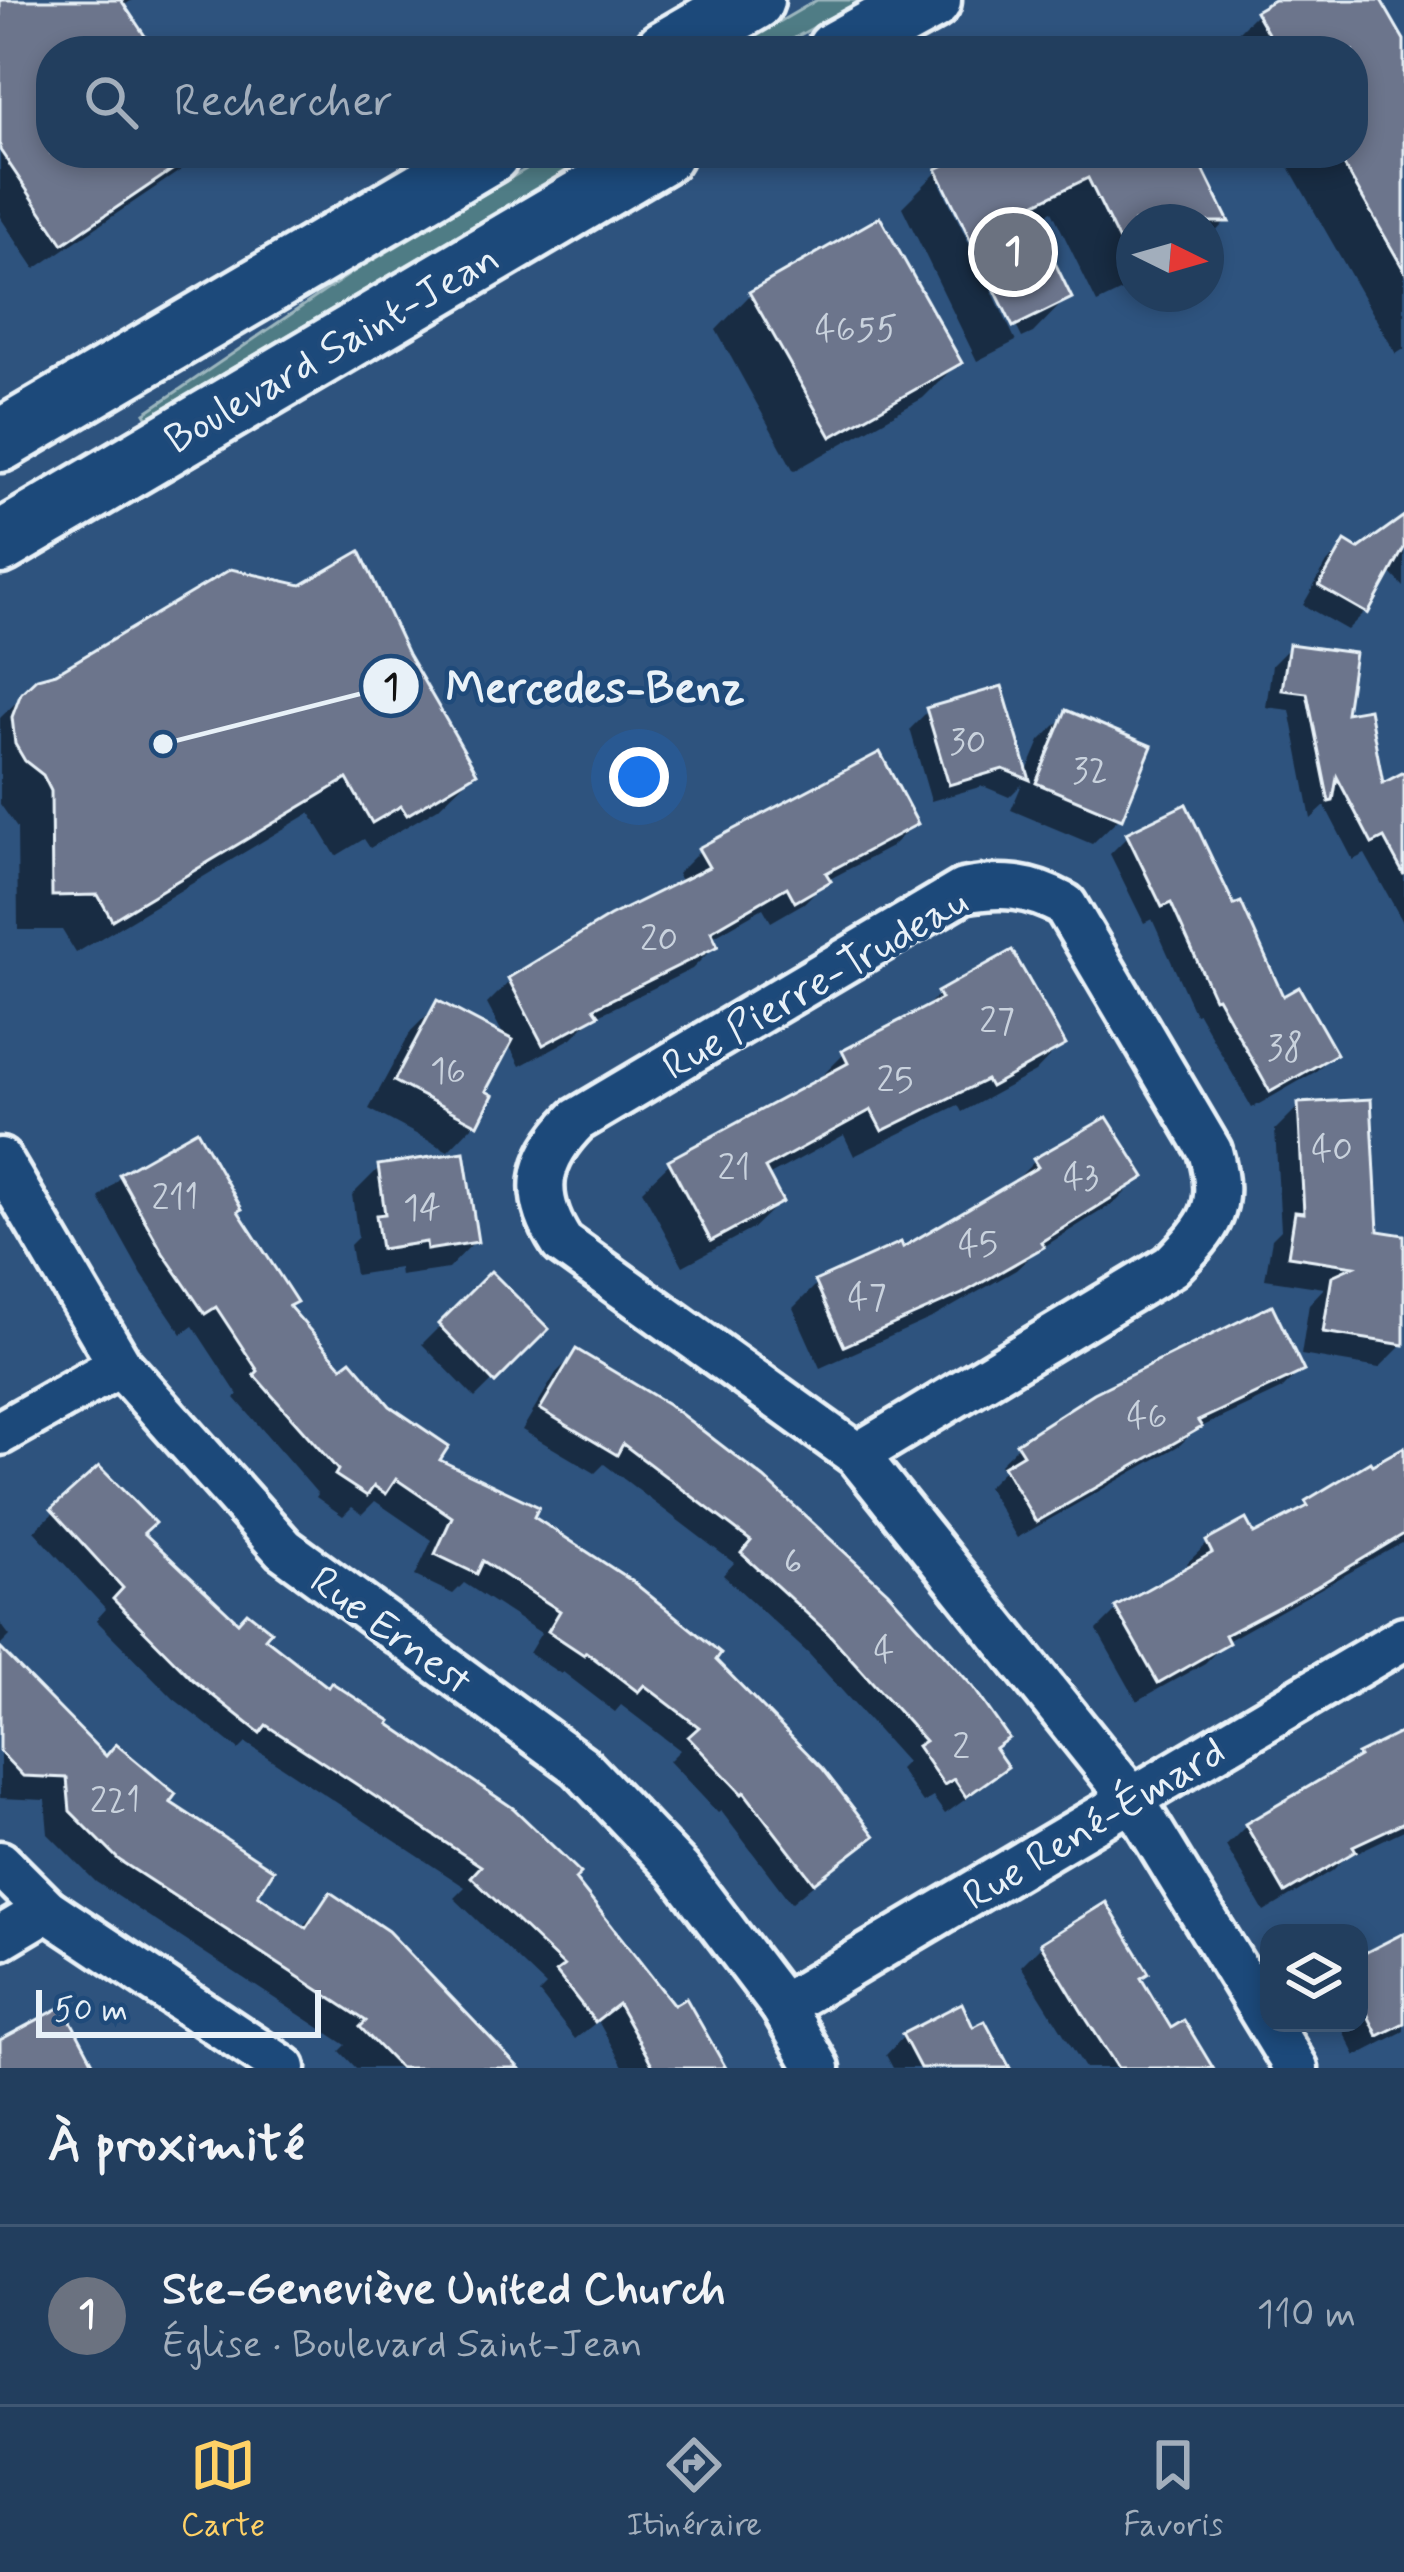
<!DOCTYPE html>
<html lang="fr">
<head>
<meta charset="utf-8">
<style>
	:root { --surface:#223e5e; --page:#2e4967; --text:#f1f3f6; --muted:#a2aebc; --line:#3f5773; --accent:#ffd166 }
	body { margin:0; font-family:Mynerve,sans-serif; background:var(--page); color:var(--text) }
	.controls { position:absolute; right:36px; bottom:36px; display:grid; overflow:hidden; border-radius:24px; box-shadow:0 6px 18px #0003 }
	.controls button { width:108px; height:108px; display:grid; place-items:center; padding:0; border:0; border-bottom:3px solid var(--line); background:var(--surface); color:var(--text); font:60px sans-serif }
	.compass { position:absolute; left:1116px; top:204px; width:108px; height:108px; border-radius:50%; background:var(--surface); box-shadow:0 6px 18px #0003; rotate:95deg }
	.scale { position:absolute; left:36px; bottom:30px; width:285px; box-sizing:border-box; padding-left:12px; border:6px solid #e8f1f8; border-top:0; font-size:33px; line-height:42px; white-space:nowrap; color:#e8f1f8; -webkit-text-stroke:9px #1f4a7a; paint-order:stroke }
	.you { position:absolute; left:639px; top:777px; width:42px; height:42px; margin:-30px; border:9px solid #fff; border-radius:50%; background:#1a73e8; box-shadow:0 0 0 18px #1a73e833 }
	.badge { display:grid; place-items:center; width:78px; height:78px; border-radius:50%; background:var(--accent); color:#fff; font-size:39px; font-weight:700 }
	.pin { position:absolute; translate:-50% -50%; border:6px solid #fff; box-shadow:0 3px 12px #0006 }
	.list { margin:0; padding:0; list-style:none }
	h2 { display:flex; justify-content:space-between; align-items:center; height:156px; margin:0; padding:0 48px; font-size:51px }
	h2 small { font-size:39px; font-weight:400; color:var(--muted) }
	.list li { display:grid; grid-template-columns:78px 1fr auto; gap:36px; align-items:center; box-sizing:border-box; height:180px; padding:0 48px; border-top:3px solid var(--line) }
	.list b { display:block; font-size:45px; white-space:nowrap }
	.list p { margin:0; font-size:39px; white-space:nowrap; color:var(--muted) }
	.list em { font-size:39px; font-style:normal; color:var(--muted) }
	.icon { flex:none; width:66px; height:66px; fill:none; stroke:currentColor; stroke-width:2; stroke-linecap:round; stroke-linejoin:round }
	.map { position:relative; flex:none; width:1404px; height:2068px; overflow:hidden }
	.search { position:absolute; background:var(--surface); box-shadow:0 6px 18px #0003; left:36px; right:36px; top:36px; height:132px; display:flex; align-items:center; gap:30px; box-sizing:border-box; padding:0 42px; border-radius:48px; color:var(--muted); font-size:45px }
	.sheet { height:336px; background:var(--surface) }
	nav { display:flex; justify-content:space-around; align-items:center; box-sizing:border-box; height:168px; border-top:3px solid var(--line); background:var(--surface); font-size:33px; color:var(--muted) }
	nav a { display:grid; justify-items:center; gap:6px }
	nav .on { color:var(--accent) }
	.map>svg:first-child { display:block }
	.green { fill:#507c85; stroke:#9cb6be; stroke-width:3 }
	.shadow { fill:#0007 }
	.building { fill:#6c758c; stroke:#e8f1f8; stroke-width:3 }
	.lines { fill:none; stroke-linecap:round; stroke-linejoin:round }
	.street-casing { stroke:#e8f1f8; stroke-width:51 }
	.secondary-casing { stroke:#e8f1f8; stroke-width:69 }
	.street { stroke:#1f4a7a; stroke-width:42 }
	.secondary { stroke:#1f4a7a; stroke-width:60 }
	.labels { text-anchor:middle; stroke-width:9; stroke-linejoin:round; paint-order:stroke }
	.number-label { font-size:36px; fill:#c9d2dd }
	.street-label { font-size:42px; fill:#e8f1f8; stroke:#1f4a7a }
	.leader { fill:none; stroke:#e8f1f8; stroke-width:4.5 }
	.callout-dot { fill:#e8f1f8; stroke:#1f4a7a; stroke-width:4.5 }
	.mark-label { font-size:36px; text-anchor:middle; font-weight:bold; fill:#111 }
	.callout-label { font-size:45px; text-anchor:middle; font-weight:bold; fill:#e8f1f8; stroke:#1f4a7a; stroke-width:9; stroke-linejoin:round; paint-order:stroke }
</style>
</head>
<body>
<div class="map">
<svg width="1404" height="2068" viewBox="0 0 1404 2068">
	<rect width="100%" height="100%" fill="#2e537e"/>
	<filter id="ink" filterUnits="userSpaceOnUse"><feTurbulence type="fractalNoise" baseFrequency=".00833" numOctaves="2"/><feDisplacementMap in="SourceGraphic" scale="24" xChannelSelector="R" yChannelSelector="G"/><feConvolveMatrix kernelMatrix="1 2 1 2 8 2 1 2 1" color-interpolation-filters="sRGB"/></filter>
	<g filter="url(#ink)">
		<g class="green">
			<path d="M817 0H863L771 51H729Z"/>
			<path d="M553 153H596L148 418 145 413 353 272Z"/>
		</g>
		<g class="shadow">
			<path d="M0 0H132L122 7 152 51H51V153H199L184 168 35 269 0 217Z"/>
			<path d="M1281 0H1378L1404 46V349L1396 354 1281 153H1353V51L1221 49 1257 13Z"/>
			<path d="M975 153H1192L1225 222 1206 242V222H1134V285L1097 303 1052 211 1031 221 1068 297 1033 333 1022 338 945 181H939L1016 341 977 361 902 207 938 171Z"/>
			<path d="M751 294 958 363 923 398 794 471 716 330Z"/>
			<path d="M1404 520V587L1388 570 1365 612 1347 630 1303 605 1327 563 1345 545 1359 553Z"/>
			<path d="M1290 647 1342 717 1381 787 1404 797V924L1365 854 1353 860 1325 806 1311 819 1290 710 1266 707 1272 665Z"/>
			<path d="M405 655 474 773 438 808 370 848 364 839 336 856 310 813 76 953 62 930H18L17 828 0 804V718L38 681Z"/>
			<path d="M928 711 1025 776 1040 741 1067 714 1120 817 1092 844 1011 810 1022 784 1009 797 983 786 931 801 910 729Z"/>
			<path d="M914 824 891 847 826 881 804 903 771 922 763 908 711 938 715 946 692 969 591 1019 572 1038 520 1066 508 1043 482 1092 475 1123 448 1151 369 1109 411 1031 438 1004 506 1040 487 1004 510 981 683 884 677 874 700 851Z"/>
			<path d="M1128 836 1333 1054 1315 1072 1252 1108 1198 1013 1195 1014 1152 919 1144 923 1110 854Z"/>
			<path d="M939 994 1062 1044 1035 1072 962 1112 958 1105 854 1156 844 1135 766 1177 780 1202 752 1229 683 1266 642 1190 670 1163 817 1081 844 1054 919 1014Z"/>
			<path d="M1299 1106 1375 1234 1404 1238 1403 1344 1379 1368 1301 1355 1309 1304 1324 1288 1265 1279 1272 1239 1281 1230 1275 1130Z"/>
			<path d="M1035 1161 1141 1176 1117 1201 1034 1253 1016 1270 934 1317 820 1368 793 1308 817 1284 901 1251 1010 1186Z"/>
			<path d="M379 1168 475 1241 448 1269 400 1276 399 1268 355 1275 350 1245 358 1237 352 1195Z"/>
			<path d="M121 1176 235 1212 287 1308 341 1372 435 1461 531 1518 712 1660 871 1836 791 1903 721 1811 718 1813 669 1761 680 1750 621 1705 615 1712 563 1672 561 1674 529 1653 541 1633 464 1583 453 1594 415 1576 432 1540 375 1501 362 1514 352 1507 343 1516 316 1497 318 1494 235 1398 238 1395 193 1326 182 1334 142 1275 99 1198Z"/>
			<path d="M491 1275 545 1329 475 1398 422 1344Z"/>
			<path d="M576 1353 993 1750 1004 1766 984 1786 945 1814 933 1797 923 1803 899 1769 906 1762 809 1654 723 1575 734 1563 604 1464 595 1473 522 1430 556 1373Z"/>
			<path d="M1300 1371 1282 1389 1195 1430 1180 1445 1017 1538 987 1487 1004 1470 1000 1464 1018 1446 1096 1396Z"/>
			<path d="M1404 1451V1542L1227 1641 1205 1663 1137 1701 1097 1630 1117 1610 1190 1568 1187 1563 1208 1543 1253 1538 1294 1517 1307 1503Z"/>
			<path d="M99 1470 140 1533 237 1625 261 1638 328 1690 385 1725 571 1879 721 2068H624L598 2021 575 2039 539 1993 546 1986 454 1898 465 1887 246 1743 239 1750 174 1699 96 1620 106 1609 34 1531Z"/>
			<path d="M0 1623 10 1636 0 1646Z"/>
			<path d="M0 1652 104 1759 165 1802 254 1896 301 1928 330 1896 514 2068H356L340 2051 346 2045 96 1882 48 1834 45 1800 0 1798Z"/>
			<path d="M1404 1736V1830L1345 1858 1332 1871 1264 1912 1226 1846 1246 1826 1350 1766 1359 1756Z"/>
			<path d="M1404 1937V2031L1356 2056 1339 2023H1359V1959Z"/>
			<path d="M1042 1945 1138 1979 1170 2032 1209 2068H1085L1021 1966Z"/>
			<path d="M972 2031 1003 2068H893L886 2055 904 2036Z"/>
		</g>
		<g class="building">
			<path d="M0 0H121L155 51H51V153H197L63 244 0 150Z"/>
			<path d="M1274 0H1381L1404 40V270L1337 153H1353V51H1278L1255 11Z"/>
			<path d="M969 153H1195L1229 222H1134V272L1088 178 1028 207 1072 298 1013 327 936 169Z"/>
			<path d="M880 217 962 363 831 437 749 292Z"/>
			<path d="M1404 516V548L1368 614 1319 586 1345 541 1358 549Z"/>
			<path d="M360 551 408 654 477 773 407 815 401 806 372 823 347 779 112 920 98 895 52 896 51 791 43 775 25 761 15 744 12 717 21 693 37 678 56 673 231 569 301 585Z"/>
			<path d="M1289 644 1355 653 1346 713 1369 709 1383 783 1404 772V875L1384 838 1372 844 1337 777 1333 801 1329 802 1307 693 1282 690Z"/>
			<path d="M1002 686 1030 780 1003 769 949 785 926 708Z"/>
			<path d="M1066 710 1152 746 1122 819 1036 783Z"/>
			<path d="M880 752 918 824 826 873 831 881 795 902 787 887 711 931 718 946 594 1008 599 1015 543 1045 508 978 610 916 709 867 698 848Z"/>
			<path d="M1186 804 1234 905 1241 902 1283 996 1299 987 1337 1054 1270 1092 1217 997 1214 998 1171 903 1162 907 1126 833Z"/>
			<path d="M1012 950 1066 1045 990 1087 986 1080 882 1131 871 1110 765 1168 783 1202 711 1241 668 1160 848 1063 842 1051 941 999 937 992Z"/>
			<path d="M437 1000 513 1040 486 1091 493 1095 478 1125 394 1081Z"/>
			<path d="M1371 1099 1378 1231 1404 1235V1345L1323 1332 1332 1276 1354 1266 1288 1256 1295 1212 1304 1213 1298 1103Z"/>
			<path d="M1107 1117 1145 1177 1041 1242 1044 1247 962 1294 844 1346 815 1281 901 1242 903 1247 1038 1167 1033 1159Z"/>
			<path d="M197 1130 242 1209 238 1211 297 1302 289 1306 342 1367 351 1360 390 1406 449 1446 440 1460 539 1507 534 1517 632 1581 721 1653 716 1660 823 1769 875 1836 814 1883 744 1792 742 1794 688 1737 699 1727 644 1685 638 1692 586 1652 584 1655 548 1631 560 1611 483 1561 477 1574 435 1554 452 1517 396 1479 386 1494 374 1486 367 1496 335 1475 338 1470 254 1375 258 1371 216 1307 205 1314 163 1253 119 1174Z"/>
			<path d="M464 1152 478 1242 427 1250 426 1242 381 1249 376 1215 385 1214 378 1165Z"/>
			<path d="M491 1271 549 1329 495 1383 438 1324Z"/>
			<path d="M1272 1305 1304 1371 1198 1421 1202 1427 1036 1522 1003 1466 1023 1454 1016 1443 1094 1393Z"/>
			<path d="M576 1349 668 1404 764 1478 888 1592 973 1687 1009 1738 995 1748 1008 1767 966 1797 954 1779 944 1785 917 1746 925 1741 829 1634 741 1553 751 1541 623 1444 617 1455 540 1409Z"/>
			<path d="M1404 1447V1534L1316 1587 1225 1635 1229 1643 1158 1683 1115 1607 1212 1553 1206 1541 1246 1519 1254 1534 1308 1506 1305 1501 1370 1462 1372 1465Z"/>
			<path d="M99 1466 155 1523 144 1533 238 1622 247 1612 271 1631 265 1638 328 1687 331 1682 391 1721 389 1724 513 1808 581 1873 575 1879 674 2005 686 1998 726 2068H654L618 2004 595 2022 556 1972 564 1966 471 1877 481 1866 266 1725 260 1733 193 1680 113 1599 123 1588 51 1509Z"/>
			<path d="M0 1648 106 1756 116 1744 176 1794 170 1802 274 1870 258 1895 306 1928 330 1892 388 1931 519 2068H400L360 2027 366 2021 119 1860 70 1811 67 1778 23 1776 0 1752Z"/>
			<path d="M1404 1731V1822L1353 1846 1356 1851 1285 1893 1245 1824 1359 1757 1357 1754Z"/>
			<path d="M1106 1902 1149 1973 1141 1978 1171 2028 1184 2020 1213 2068H1118L1083 2014 1040 1943Z"/>
			<path d="M1404 1933V2023L1378 2036 1359 1997V1956Z"/>
			<path d="M962 2003 973 2027 985 2021 1010 2068H920L902 2034Z"/>
			<path d="M63 2006 96 2068H0V2040Z"/>
		</g>
		<g class="lines">
			<g class="street-casing">
				<g id="street">
					<path d="M0 1160 120 1365 284 1549 580 1766 679 1870 782 2006 818 2068"/>
					<path d="M0 1433 120 1365"/>
					<path d="M857 1455 1171 1266C1211 1225 1226 1209 1210 1151L1065 905C1029 886 1003 883 963 891L577 1120C537 1160 531 1195 562 1243L857 1455 1132 1799 1296 2068"/>
					<path d="M0 1863 47 1910 284 2068"/>
					<path d="M0 1938 47 1910"/>
					<path d="M782 2006 1404 1638"/>
				</g>
			</g>
			<g class="secondary-casing">
				<g id="secondary">
					<path d="M665 51 753 0"/>
					<path d="M837 51 930 0"/>
					<path d="M0 441 489 153"/>
					<path d="M0 543 662 153"/>
				</g>
			</g>
			<use href="#street" class="street"/>
			<use href="#secondary" class="secondary"/>
		</g>
	</g>
	<g class="labels">
		<g class="number-label">
			<text x="856" y="340">4655</text>
			<text x="968" y="753">30</text>
			<text x="1090" y="782">32</text>
			<text x="659" y="950">20</text>
			<text x="997" y="1032">27</text>
			<text x="1285" y="1059">38</text>
			<text x="448" y="1082">16</text>
			<text x="895" y="1091">25</text>
			<text x="1332" y="1160">40</text>
			<text x="734" y="1179">21</text>
			<text x="1081" y="1188">43</text>
			<text x="175" y="1209">211</text>
			<text x="422" y="1219">14</text>
			<text x="978" y="1255">45</text>
			<text x="867" y="1308">47</text>
			<text x="1147" y="1427">46</text>
			<text x="793" y="1573">6</text>
			<text x="884" y="1661">4</text>
			<text x="961" y="1758">2</text>
			<text x="115" y="1812">221</text>
		</g>
		<g class="street-label">
			<text transform="translate(331 347) rotate(-30)" y="15">Boulevard Saint-Jean</text>
			<text transform="translate(814 982) rotate(-30)" y="15">Rue Pierre-Trudeau</text>
			<text transform="translate(392 1629) rotate(36)" y="15">Rue Ernest</text>
			<text transform="translate(1093 1822) rotate(-31)" y="15">Rue René-Émard</text>
		</g>
	</g>
	<path class="leader" d="M163 744L391 686"/>
	<g class="callout-dot">
		<circle cx="163" cy="744" r="12"/>
		<circle cx="391" cy="686" r="30"/>
	</g>
	<g class="mark-label">
		<text x="391" y="698">1</text>
	</g>
	<g class="callout-label">
		<text x="595" y="702">Mercedes-Benz</text>
	</g>
</svg>
<div class="controls">
<button><svg class="icon" aria-label="layers" viewBox="0 0 24 24"><path d="M12 4l9 5-9 5-9-5zM3 14l9 5 9-5"/></svg></button>
</div>
<svg class="compass" viewBox="-18 -18 36 36"><path d="M0-13l5 13h-10z" fill="#e53935"/><path d="M0 13l5-13h-10z" fill="#a2aebc"/></svg>
<div class="scale">50 m</div>
<div class="you"></div>
<div class="pin badge" style="left:1013px;top:252px;background:#6b7280">1</div>
<div class="search"><svg class="icon" aria-label="search" viewBox="0 0 24 24"><circle cx="10" cy="10" r="6"/><path d="M15 15l6 6"/></svg>Rechercher</div>
</div>
<section class="sheet">
<h2>À proximité<small></small></h2>
<ul class="list">
<li><span class="badge" style="background:#6b7280">1</span><div><b>Ste-Geneviève United Church</b><p>Église · Boulevard Saint-Jean</p></div><em>110 m</em></li>
</ul>
</section>
<nav>
<a class="on"><svg class="icon" aria-label="map" viewBox="0 0 24 24"><path d="M3 6l6-2 6 2 6-2v14l-6 2-6-2-6 2zM9 4v14M15 6v14"/></svg>Carte</a>
<a><svg class="icon" aria-label="directions" viewBox="0 0 24 24"><path d="M12 3l9 9-9 9-9-9zM9 14v-3h6M13 9l2 2-2 2"/></svg>Itinéraire</a>
<a><svg class="icon" aria-label="saved" viewBox="0 0 24 24"><path d="M7 4h10v16l-5-4-5 4z"/></svg>Favoris</a>
</nav>
</body>
</html>
